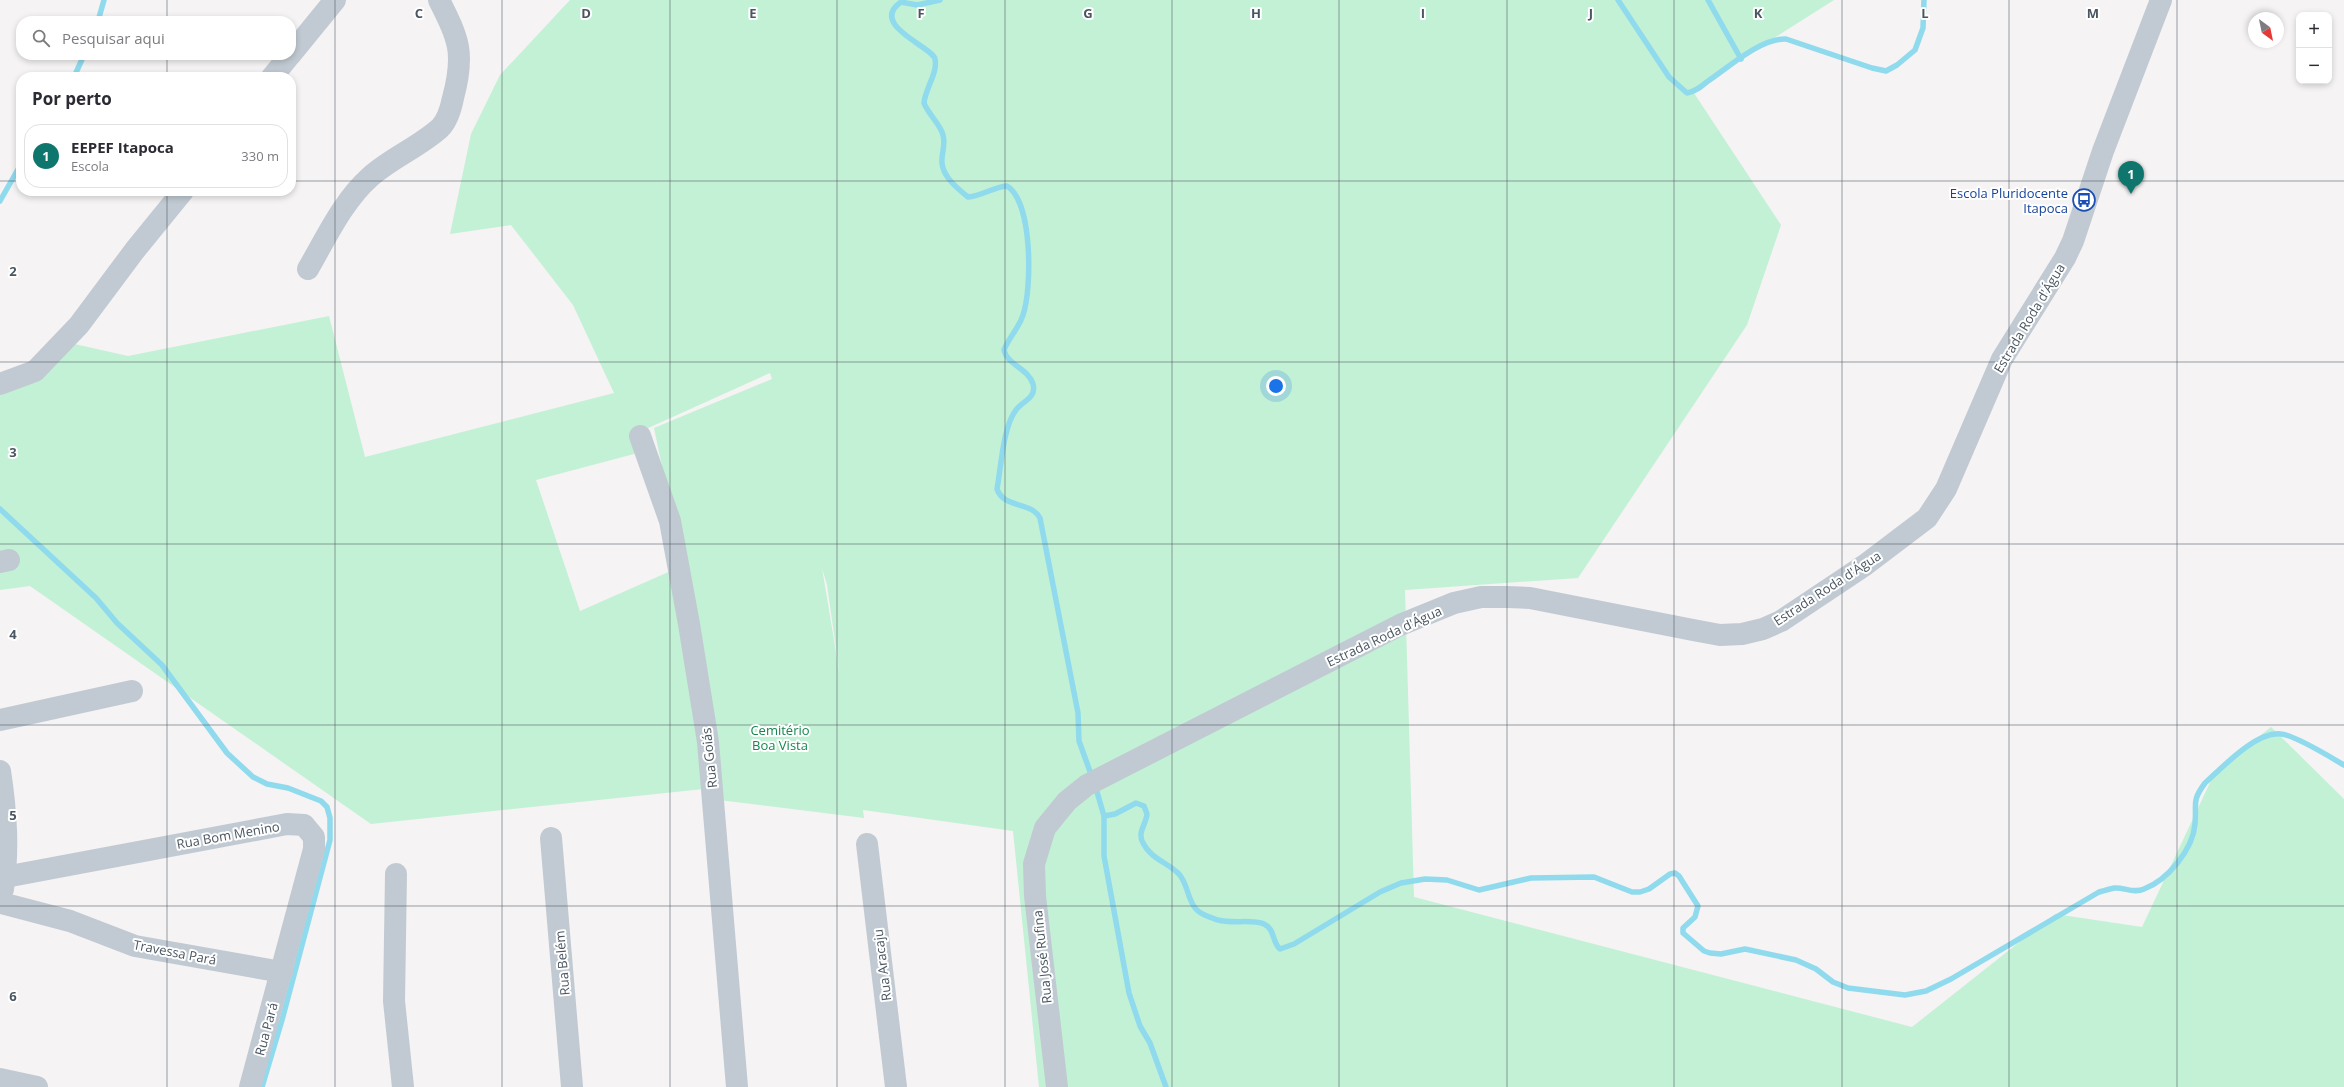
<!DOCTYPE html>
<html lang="pt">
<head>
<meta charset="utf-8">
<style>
	:root { --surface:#fff; --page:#f2f2f3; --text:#2b2b33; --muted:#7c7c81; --line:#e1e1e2; --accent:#0f766e }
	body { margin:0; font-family:"Open Sans",sans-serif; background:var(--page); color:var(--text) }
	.controls { position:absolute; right:12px; top:12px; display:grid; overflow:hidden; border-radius:8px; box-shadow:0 2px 6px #0003 }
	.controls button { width:36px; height:36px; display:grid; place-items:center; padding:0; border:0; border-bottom:1px solid var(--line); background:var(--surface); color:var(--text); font:20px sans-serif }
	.compass { position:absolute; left:2248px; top:12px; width:36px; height:36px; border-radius:50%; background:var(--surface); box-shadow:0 2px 6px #0003; rotate:147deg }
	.you { position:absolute; left:1276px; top:386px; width:14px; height:14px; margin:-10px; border:3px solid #fff; border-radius:50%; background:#1a73e8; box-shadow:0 0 0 6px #1a73e833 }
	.badge { display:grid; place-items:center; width:26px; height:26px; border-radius:50%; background:var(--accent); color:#fff; font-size:13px; font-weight:700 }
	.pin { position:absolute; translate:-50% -33px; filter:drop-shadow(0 1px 2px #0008) }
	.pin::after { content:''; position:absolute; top:21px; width:14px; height:12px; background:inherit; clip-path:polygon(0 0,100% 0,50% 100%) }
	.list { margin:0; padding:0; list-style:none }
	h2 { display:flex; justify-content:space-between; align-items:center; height:52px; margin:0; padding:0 16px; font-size:17px }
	h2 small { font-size:13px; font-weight:400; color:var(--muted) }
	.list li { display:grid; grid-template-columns:26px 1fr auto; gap:12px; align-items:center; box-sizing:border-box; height:64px; margin:0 8px 8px; padding:0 8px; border:1px solid var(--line); border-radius:16px }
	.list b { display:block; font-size:15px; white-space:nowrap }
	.list p { margin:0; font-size:13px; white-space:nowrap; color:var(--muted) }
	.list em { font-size:13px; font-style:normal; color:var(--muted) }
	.icon { flex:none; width:22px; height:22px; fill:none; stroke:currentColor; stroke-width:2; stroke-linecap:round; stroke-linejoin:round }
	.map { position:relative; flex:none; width:2344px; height:1087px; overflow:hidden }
	.search { position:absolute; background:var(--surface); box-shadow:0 2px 6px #0003; left:16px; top:16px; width:280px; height:44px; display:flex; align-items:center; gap:10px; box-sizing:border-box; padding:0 14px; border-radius:16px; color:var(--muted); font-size:15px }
	.panel { position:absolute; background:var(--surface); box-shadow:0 2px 6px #0003; left:16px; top:72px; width:280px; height:124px; border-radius:16px }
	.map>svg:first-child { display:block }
	.green { fill:#c3f1d5; fill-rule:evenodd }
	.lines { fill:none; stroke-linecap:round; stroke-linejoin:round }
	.stream { stroke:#90daee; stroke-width:5.5 }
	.minor { stroke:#c1cad2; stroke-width:22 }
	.grid { fill:none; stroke:#4a5661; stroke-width:1; stroke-opacity:0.55 }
	.labels { text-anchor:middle; stroke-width:4; stroke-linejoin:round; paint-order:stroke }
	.transit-label { font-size:13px; fill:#164399; stroke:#fff; text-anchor:end }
	.street-label { font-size:13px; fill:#4a5661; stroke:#fff }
	.park-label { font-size:13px; fill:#17864f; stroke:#fff }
	.grid-label { font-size:13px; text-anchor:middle; font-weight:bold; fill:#4a5661; stroke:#fff; stroke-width:4; stroke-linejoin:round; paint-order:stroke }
</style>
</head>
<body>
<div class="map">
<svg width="2344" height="1087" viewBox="0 0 2344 1087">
	<rect width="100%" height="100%" fill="#f5f3f3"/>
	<path class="green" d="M570 0H1834L1692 90 1781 225 1747 325 1578 578 1405 590 1414 897 1912 1027 2055 914 2142 927 2215 772 2271 727 2344 799V1087H1039L1013 831 863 810 864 818 719 800 670 505 654 428 772 379 770 373 646 429 649 450 536 480 580 611 673 570 713 788 371 824 30 586 0 590V384L70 343 128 356 329 316 365 457 614 393 573 305 511 225 450 234 471 134 500 75ZM822 568 827 585 840 676Z"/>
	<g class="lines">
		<g class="stream">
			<path d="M940 0 917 5 901 2C868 25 933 47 935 59 938 73 925 89 924 103 928 114 941 125 943 135 946 145 941 154 942 163 943 177 958 189 968 197 982 196 993 187 1007 186 1033 202 1032 289 1023 315 1019 328 1009 337 1004 350 1007 365 1028 368 1033 384 1037 398 1022 401 1016 410 1003 426 1001 468 997 489 1004 509 1031 501 1040 518L1078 713 1079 741 1092 777"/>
			<path d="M1618 0 1669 77 1687 93C1695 92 1702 86 1708 81 1729 67 1761 38 1786 39L1872 68 1886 71 1897 65 1915 50 1923 28 1924 0"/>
			<path d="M1708 0 1741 59"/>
			<path d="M98 21 104 0"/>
			<path d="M74 77 84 55"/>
			<path d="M0 201 21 164"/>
			<path d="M0 509 96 598 117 623 162 665 227 753 253 777 267 784 288 788 321 801 327 807 330 818V840L282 1020 262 1087"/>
			<path d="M1095 785 1104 816V856L1129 993 1140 1026 1150 1043 1166 1087"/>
			<path d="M1104 816 1115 814 1136 803 1144 806 1147 814C1146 825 1137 832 1143 843 1151 859 1167 862 1179 874 1188 884 1187 899 1196 909 1201 915 1212 918 1218 920 1232 924 1253 919 1264 924 1275 929 1272 942 1280 949L1294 944 1380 892 1401 883 1425 879 1447 880 1479 890 1531 878 1594 877 1632 892H1640L1649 889 1670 874 1675 873 1679 876 1698 906 1695 917 1683 928V933L1704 951 1710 953 1721 954 1745 949 1796 960 1816 969 1833 982 1848 988 1905 995 1926 991 1951 979 2099 892C2103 891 2109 889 2114 888 2124 887 2134 894 2144 889 2168 880 2193 849 2195 824 2197 803 2191 802 2205 783 2222 768 2256 731 2281 734 2295 735 2330 757 2344 765"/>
		</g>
		<g class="minor">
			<path d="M291 54 335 0"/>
			<path d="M272 77 290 55"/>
			<path d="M308 269C326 238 343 201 370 177 391 158 419 147 440 128 448 120 451 108 453 98 465 53 459 40 439 0"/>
			<path d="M0 384 35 371 79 325 135 250 183 191"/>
			<path d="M640 436 670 521 689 624 708 742 737 1087"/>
			<path d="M0 562 9 560"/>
			<path d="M0 720 132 691"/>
			<path d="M0 771C6 811 9 849 3 889"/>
			<path d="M551 838 572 1087"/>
			<path d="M867 844 896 1087"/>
			<path d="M396 874 394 1001 403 1087"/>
			<path d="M0 878 287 824 304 825 314 837V849L250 1087"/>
			<path d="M1 903 70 921 135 946 282 972"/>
			<path d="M0 1079 37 1087"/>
			<path d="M1057 1087 1035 896 1034 864 1045 828 1067 801 1087 785 1400 625 1454 603 1481 597H1507L1530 598 1693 630 1720 635 1742 634 1763 629 1781 621 1865 565 1927 518 1946 489 2002 359 2065 258 2073 241 2103 151 2161 0"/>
		</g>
	</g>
	<path class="grid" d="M167 0V21M335 0V1087M502 0V1087M670 0V1087M837 0V1087M1005 0V1087M1172 0V1087M1339 0V1087M1507 0V1087M1674 0V1087M1842 0V1087M2009 0V1087M2177 0V1087M167 55V77M0 181H21M291 181H2344M167 191V1087M0 362H2344M0 544H2344M0 725H2344M0 906H2344"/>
	<defs>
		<g id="bus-ring" transform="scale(1.15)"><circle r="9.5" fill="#fff" stroke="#1a4fb4" stroke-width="1.5"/><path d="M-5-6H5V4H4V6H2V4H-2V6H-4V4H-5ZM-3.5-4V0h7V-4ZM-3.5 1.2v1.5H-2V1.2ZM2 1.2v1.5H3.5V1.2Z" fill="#1a4fb4"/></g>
	</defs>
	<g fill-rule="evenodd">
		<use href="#bus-ring" x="2084" y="200"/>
	</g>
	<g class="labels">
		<g class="transit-label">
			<text x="2068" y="198">Escola Pluridocente<tspan x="2068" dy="15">Itapoca</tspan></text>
		</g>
		<g class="street-label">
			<text transform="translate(2029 318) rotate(-59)" y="5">Estrada Roda d'Água</text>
			<text transform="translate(1827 588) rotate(-33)" y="5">Estrada Roda d'Água</text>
			<text transform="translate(1384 636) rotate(-25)" y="5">Estrada Roda d'Água</text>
			<text transform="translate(709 758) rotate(-96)" y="5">Rua Goiás</text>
			<text transform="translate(228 835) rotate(-10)" y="5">Rua Bom Menino</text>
			<text transform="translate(175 952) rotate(11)" y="5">Travessa Pará</text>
			<text transform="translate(1042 957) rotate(-96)" y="5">Rua José Rufina</text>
			<text transform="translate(562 963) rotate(-95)" y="5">Rua Belém</text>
			<text transform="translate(882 965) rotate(-97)" y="5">Rua Aracaju</text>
			<text transform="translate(266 1029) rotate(-75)" y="5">Rua Pará</text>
		</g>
		<g class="park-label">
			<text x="780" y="735">Cemitério<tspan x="780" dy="15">Boa Vista</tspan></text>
		</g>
	</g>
	<g class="grid-label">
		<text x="419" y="18">C</text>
		<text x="586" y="18">D</text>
		<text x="753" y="18">E</text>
		<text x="921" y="18">F</text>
		<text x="1088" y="18">G</text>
		<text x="1256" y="18">H</text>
		<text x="1423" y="18">I</text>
		<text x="1591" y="18">J</text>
		<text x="1758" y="18">K</text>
		<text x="1925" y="18">L</text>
		<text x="2093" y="18">M</text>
		<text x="13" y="276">2</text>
		<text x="13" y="457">3</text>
		<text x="13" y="639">4</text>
		<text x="13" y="820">5</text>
		<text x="13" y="1001">6</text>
	</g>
</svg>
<div class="controls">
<button>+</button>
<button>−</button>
</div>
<svg class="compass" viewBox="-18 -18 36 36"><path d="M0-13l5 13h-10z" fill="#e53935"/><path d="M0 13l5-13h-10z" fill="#7c7c81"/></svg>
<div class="you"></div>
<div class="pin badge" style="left:2131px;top:194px">1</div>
<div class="search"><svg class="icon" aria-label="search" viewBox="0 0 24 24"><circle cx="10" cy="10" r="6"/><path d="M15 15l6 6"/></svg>Pesquisar aqui</div>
<section class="panel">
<h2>Por perto<small></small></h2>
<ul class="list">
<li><span class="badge">1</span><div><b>EEPEF Itapoca</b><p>Escola</p></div><em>330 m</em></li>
</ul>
</section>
</div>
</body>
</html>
